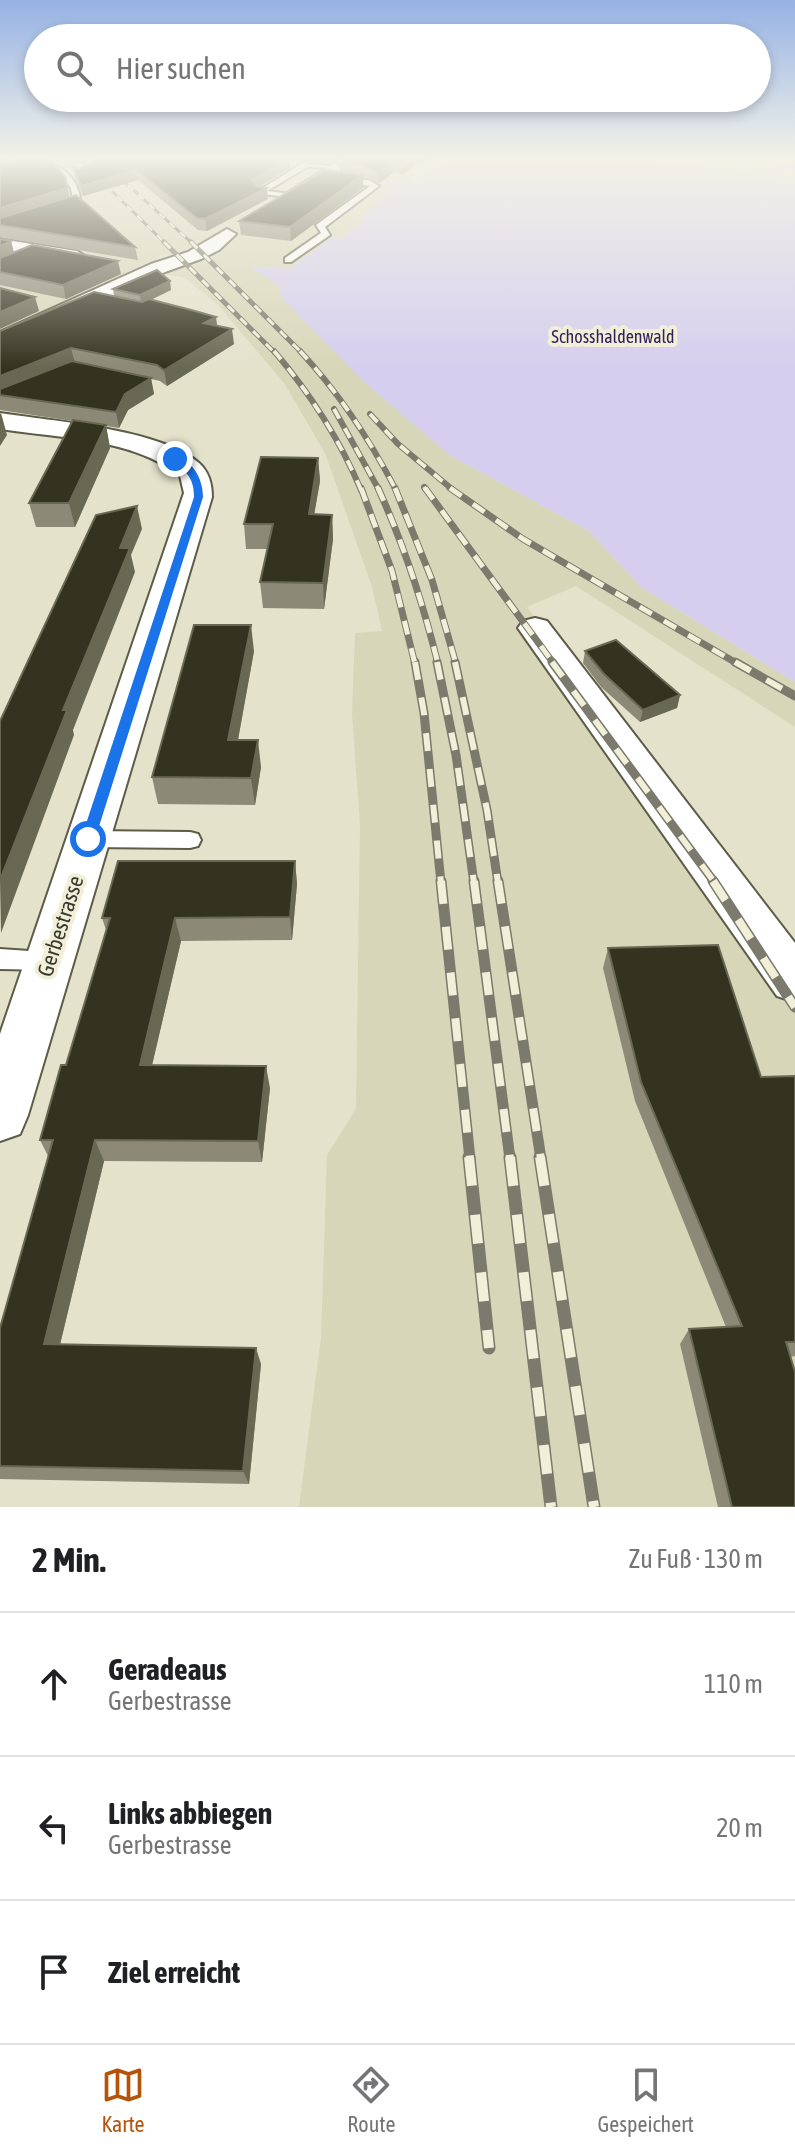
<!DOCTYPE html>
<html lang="de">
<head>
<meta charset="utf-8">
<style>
	:root { --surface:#fff; --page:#f6f6f6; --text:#202124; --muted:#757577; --line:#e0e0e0; --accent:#b45309 }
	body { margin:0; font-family:"Asap Condensed",sans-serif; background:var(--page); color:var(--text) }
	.stop { position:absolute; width:24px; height:24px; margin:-18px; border:6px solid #1a73e8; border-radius:50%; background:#fff }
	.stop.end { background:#1a73e8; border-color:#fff; box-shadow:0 2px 8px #0008 }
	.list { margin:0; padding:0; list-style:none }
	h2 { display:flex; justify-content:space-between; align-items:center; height:104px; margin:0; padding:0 32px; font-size:34px }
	h2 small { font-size:26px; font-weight:400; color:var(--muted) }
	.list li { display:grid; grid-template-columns:52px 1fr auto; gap:24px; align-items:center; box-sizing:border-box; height:144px; padding:0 32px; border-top:2px solid var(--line) }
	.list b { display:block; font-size:30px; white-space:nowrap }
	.list p { margin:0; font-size:26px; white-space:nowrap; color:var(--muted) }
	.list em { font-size:26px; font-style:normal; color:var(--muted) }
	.icon { flex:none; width:44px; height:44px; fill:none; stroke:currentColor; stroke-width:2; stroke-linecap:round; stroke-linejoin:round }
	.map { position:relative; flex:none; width:795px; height:1507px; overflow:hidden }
	.search { position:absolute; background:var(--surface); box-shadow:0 4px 12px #0003; left:24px; right:24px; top:24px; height:88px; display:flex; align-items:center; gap:20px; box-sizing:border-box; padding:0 28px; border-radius:44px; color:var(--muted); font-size:30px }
	.sheet { height:536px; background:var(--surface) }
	nav { display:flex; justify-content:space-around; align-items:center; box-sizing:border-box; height:112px; border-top:2px solid var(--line); background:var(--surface); font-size:22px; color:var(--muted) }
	nav a { display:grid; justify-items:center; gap:4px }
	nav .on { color:var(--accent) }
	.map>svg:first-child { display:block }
	.built { fill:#d8d6b8 }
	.green { fill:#d5ceee }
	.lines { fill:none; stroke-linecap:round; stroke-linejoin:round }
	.service-casing { stroke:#5d5c48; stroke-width:4 }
	.minor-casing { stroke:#5d5c48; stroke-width:4 }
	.service { fill:#fff; fill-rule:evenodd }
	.minor { fill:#fff; fill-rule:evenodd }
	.rail-far6-casing { stroke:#7b7a6c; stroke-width:3 }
	.rail-far5-casing { stroke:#7b7a6c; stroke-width:5 }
	.rail-far4-casing { stroke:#7b7a6c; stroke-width:6 }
	.rail-far3-casing { stroke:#7b7a6c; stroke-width:7 }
	.rail-far2-casing { stroke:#7b7a6c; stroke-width:9 }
	.rail-far1-casing { stroke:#7b7a6c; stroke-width:11 }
	.rail-casing { stroke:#7b7a6c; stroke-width:13 }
	.rail-far6 { stroke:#f1efd8; stroke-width:2; stroke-dasharray:7; stroke-linecap:butt }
	.rail-far5 { stroke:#f1efd8; stroke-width:3; stroke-dasharray:9; stroke-linecap:butt }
	.rail-far4 { stroke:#f1efd8; stroke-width:4; stroke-dasharray:11; stroke-linecap:butt }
	.rail-far3 { stroke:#f1efd8; stroke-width:5; stroke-dasharray:14; stroke-linecap:butt }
	.rail-far2 { stroke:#f1efd8; stroke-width:6; stroke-dasharray:18; stroke-linecap:butt }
	.rail-far1 { stroke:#f1efd8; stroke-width:8; stroke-dasharray:23; stroke-linecap:butt }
	.rail { stroke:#f1efd8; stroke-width:10; stroke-dasharray:29; stroke-linecap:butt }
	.wall { fill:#8c8a76 }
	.shaded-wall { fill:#696853 }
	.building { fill:#343320; stroke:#696853; stroke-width:2 }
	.route { fill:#1a73e8 }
	.labels { text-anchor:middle; stroke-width:8; stroke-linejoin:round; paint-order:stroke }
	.far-park-label { font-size:18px; fill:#332159; stroke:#f1efd8 }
	.street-label { font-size:22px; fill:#39382f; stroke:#f1efd8 }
</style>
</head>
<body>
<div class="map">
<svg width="795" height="1507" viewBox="0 0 795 1507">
	<rect width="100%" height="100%" fill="#e4e2cb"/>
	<path class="built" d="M0 157H285L348 167 364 157H443L407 181 385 180 393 187 359 221 362 222 342 237H333L289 269 251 266 281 286 451 456 589 531 641 587 795 682V727L576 586 527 607 795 951V1507H299L321 1338 327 1155 356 1109 360 824 352 714 355 633 382 631 372 587 325 453 284 383 218 305 185 278 166 274 180 267 167 254 0 330Z"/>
	<path class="green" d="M452 157H659L654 160 746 172 795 164V171L781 173 782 179 795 183V682L641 587 589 531 451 456 365 383 281 297 280 286 249 266 289 269 333 237H343L361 223 358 222 393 188 379 183 385 180 417 181Z"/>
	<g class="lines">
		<g class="service-casing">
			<g id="service">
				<path d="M40 160C62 163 82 182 80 205L58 210V206L73 202 71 188 52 166 40 164 0 172V168Z"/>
				<path d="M303 163 340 168 307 167 267 191 292 194 295 198 255 193Z"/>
				<path d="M335 177 369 180 379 186 325 227 330 235 291 262H285V258L321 233 316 225 370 186 335 181Z"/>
				<path d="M88 831 190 832 198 834 201 840 198 846 190 848 88 847 80 845 77 839 80 833Z"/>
				<path d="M0 949 59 953 62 960 59 967 50 970 0 969Z"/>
			</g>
		</g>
		<g class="minor-casing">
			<g id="minor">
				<path d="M344 157H361L292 202 286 204 278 199Z"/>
				<path d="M227 229 236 234 219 250 201 259 165 272 0 347V332L151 264 188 252Z"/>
				<path d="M0 239 77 251 86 257 77 263 0 249Z"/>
				<path d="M0 413C51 421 161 429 199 463 209 472 212 484 212 497L28 1115 20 1134 0 1141V1034L184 493 180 476C134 438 57 438 0 429Z"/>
				<path d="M535 618 547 621 795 943V1002L777 996 518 628 523 621Z"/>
			</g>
		</g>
		<use href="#service" class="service"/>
		<use href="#minor" class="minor"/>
		<g class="rail-far6-casing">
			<g id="rail-far6">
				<path d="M77 157 166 244"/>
				<path d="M97 157 193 244"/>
			</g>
		</g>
		<g class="rail-far5-casing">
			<g id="rail-far5">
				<path d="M164 242 275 353"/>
				<path d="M191 242 302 353"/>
			</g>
		</g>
		<g class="rail-far4-casing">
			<g id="rail-far4">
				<path d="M274 351C309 392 340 440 361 490"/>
				<path d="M300 351C339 393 370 440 396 490"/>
				<path d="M334 409 379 490"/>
				<path d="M370 414 398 444 453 490"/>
				<path d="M424 487 426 490"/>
			</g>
		</g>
		<g class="rail-far3-casing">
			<g id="rail-far3">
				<path d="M361 488 392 571 415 664"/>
				<path d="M378 488C404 545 423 603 438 664"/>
				<path d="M395 488 432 580 456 664"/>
				<path d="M425 488 554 664"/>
				<path d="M450 488 523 539 738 664"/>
			</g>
		</g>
		<g class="rail-far2-casing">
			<g id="rail-far2">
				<path d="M415 662 424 713 441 883"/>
				<path d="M437 662 456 755 474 883"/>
				<path d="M455 662 487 810 498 883"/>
				<path d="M552 662 715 883"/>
				<path d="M735 662 795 696"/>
			</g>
		</g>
		<g class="rail-far1-casing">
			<g id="rail-far1">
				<path d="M441 881 470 1159"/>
				<path d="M474 881 510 1159"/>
				<path d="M498 881 541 1159"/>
				<path d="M713 881 795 1007"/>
			</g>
		</g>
		<g class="rail-casing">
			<g id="rail">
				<path d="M469 1157 489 1348"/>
				<path d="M510 1157 551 1507"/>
				<path d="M540 1157 594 1507"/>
			</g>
		</g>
		<use href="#rail-far6" class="rail-far6"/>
		<use href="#rail-far5" class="rail-far5"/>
		<use href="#rail-far4" class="rail-far4"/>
		<use href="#rail-far3" class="rail-far3"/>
		<use href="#rail-far2" class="rail-far2"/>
		<use href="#rail-far1" class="rail-far1"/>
		<use href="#rail" class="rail"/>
	</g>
	<g class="wall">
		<path d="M0 157H6L8 162 69 197 135 247 138 260 0 237Z"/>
		<path d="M98 157H339L327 164 290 160V168L259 187 268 199 207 231 198 230 138 180 83 196 75 178 73 167 79 169Z"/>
		<path d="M351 157H431L423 163H418L403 174 393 173 379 183 363 176V188L291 241 241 235 239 221 340 172 339 163Z"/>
		<path d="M0 239 11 241 14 252 121 274 66 299 0 285Z"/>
		<path d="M113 289 171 290 151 300 217 326 234 344 167 386 160 381 151 379 154 394 128 410 119 428 106 426 110 448 75 527H36L29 503 72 421 0 410V331L114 296Z"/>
		<path d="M318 458 320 481 314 514 332 515 333 539 324 609 263 608 260 582 267 549H246L244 524Z"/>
		<path d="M254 651 238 740 261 767 255 805 158 804 152 777Z"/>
		<path d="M585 651 680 695 677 708 640 722 601 687 583 663Z"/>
		<path d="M295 861 297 884 292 940 181 941 152 1065 270 1088 262 1162 104 1161 60 1345 261 1364 249 1484 0 1479V1328L48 1156 40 1140 66 1065 106 930 102 918Z"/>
		<path d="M608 948 761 1077 795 1076V1356L790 1357 795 1507H718L680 1344 689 1329 726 1327 635 1101 603 968Z"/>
	</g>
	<g class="shaded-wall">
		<path d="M0 157H6L8 163 0 165Z"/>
		<path d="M327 157H339L327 164Z"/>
		<path d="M413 157H418V163L403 174V164Z"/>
		<path d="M423 157H431L423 163Z"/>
		<path d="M290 158V168L253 190 252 180Z"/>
		<path d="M393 163V173L379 183V172Z"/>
		<path d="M136 170 138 180 83 196 81 186Z"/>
		<path d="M363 175V188L291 241 290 227Z"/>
		<path d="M66 178 70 200 0 221V208Z"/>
		<path d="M267 188 268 199 207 231 205 219Z"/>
		<path d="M11 241 14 255 0 261V246Z"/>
		<path d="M118 261 121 274 66 299 63 285Z"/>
		<path d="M170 281 171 290 141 304 140 295Z"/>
		<path d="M35 297 39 311 0 329V312Z"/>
		<path d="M216 317 218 332 204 323Z"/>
		<path d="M232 329 234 344 167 386 164 370Z"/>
		<path d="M71 348 75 363 0 394V376Z"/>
		<path d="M151 378 154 394 128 410 119 428 116 412 125 394Z"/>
		<path d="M1 413 7 435 0 446V414Z"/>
		<path d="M106 425 110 448 75 527 69 503Z"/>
		<path d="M318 458 320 481 310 539 309 514Z"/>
		<path d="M137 506 142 529 131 555 135 572 73 730 74 735 1 933 0 880 63 710 120 548Z"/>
		<path d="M332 515 333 539 324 609 323 583Z"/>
		<path d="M251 625 254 651 233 767 228 740Z"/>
		<path d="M680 695 677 708 640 722 643 710Z"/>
		<path d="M258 740 261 767 255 805 251 778Z"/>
		<path d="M295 861 297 884 292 940 290 917Z"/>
		<path d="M175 918 181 941 147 1087 140 1065Z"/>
		<path d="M266 1066 270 1088 262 1162 258 1141Z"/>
		<path d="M95 1140 104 1161 56 1361 44 1344Z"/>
		<path d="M256 1348 261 1364 249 1484 243 1471Z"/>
	</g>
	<g class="building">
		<path d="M30 157 52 162 66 178 67 188 0 208V163Z"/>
		<path d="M98 157H284L290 158 252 180 256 186 267 188 205 219 197 218 136 170 81 186 73 167 79 169Z"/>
		<path d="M351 157H413L403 164 393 163 379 172 359 165 339 163Z"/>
		<path d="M325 170 363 175 290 227 239 221Z"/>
		<path d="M76 195 135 247 0 225V218Z"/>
		<path d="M0 239 11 241 0 246Z"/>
		<path d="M32 245 118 261 63 285 0 272V258Z"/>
		<path d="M157 270 170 281 140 295 113 289Z"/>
		<path d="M0 288 35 297 0 312Z"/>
		<path d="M94 292 142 302 149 299 195 311 216 317 204 323 232 329 164 370 157 365 71 348 0 376V331Z"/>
		<path d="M72 361 151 378 125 394 116 412 0 395V389Z"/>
		<path d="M73 420 106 425 69 503H29Z"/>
		<path d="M261 457 318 458 309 514 332 515 323 583 260 582 273 524H244Z"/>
		<path d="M137 506 120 548H130L63 710H67L0 880V721L96 515Z"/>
		<path d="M194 625H251L228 740H258L251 778 152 777Z"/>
		<path d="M616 640 680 695 643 710 604 674 585 651Z"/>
		<path d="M118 861H295L290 917 175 918 140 1065 266 1066 258 1141 95 1140 44 1344 256 1348 243 1471 0 1466V1328L53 1140H40L61 1065H66L110 918H102Z"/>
		<path d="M718 945 761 1077 795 1076V1342H786L795 1372V1507H732L689 1329 742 1326 641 1082 608 948Z"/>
	</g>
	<linearGradient id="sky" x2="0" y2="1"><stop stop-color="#95b2e4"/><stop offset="0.43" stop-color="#f3f2e8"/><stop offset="1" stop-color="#f3f2e8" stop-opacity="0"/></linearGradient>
	<rect width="795" height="368" fill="url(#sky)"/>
	<path class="route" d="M172 457C192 458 203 478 203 497L95 839 88 844 81 839 194 497C194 478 187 472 172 461Z"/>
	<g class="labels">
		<g class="far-park-label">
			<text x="613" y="343">Schosshaldenwald</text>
		</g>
		<g class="street-label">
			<text transform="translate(60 926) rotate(-72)" y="8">Gerbestrasse</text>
		</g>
	</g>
</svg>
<div class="stop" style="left:88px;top:839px"></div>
<div class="stop end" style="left:175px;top:459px"></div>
<div class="search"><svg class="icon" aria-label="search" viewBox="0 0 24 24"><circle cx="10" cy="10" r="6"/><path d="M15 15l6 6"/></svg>Hier suchen</div>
</div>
<section class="sheet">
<h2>2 Min.<small>Zu Fuß · 130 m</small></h2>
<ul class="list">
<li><svg class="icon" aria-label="ahead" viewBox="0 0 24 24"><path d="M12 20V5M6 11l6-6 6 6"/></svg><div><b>Geradeaus</b><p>Gerbestrasse</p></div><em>110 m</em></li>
<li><svg class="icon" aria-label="left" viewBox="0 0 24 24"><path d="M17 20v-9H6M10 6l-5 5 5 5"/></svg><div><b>Links abbiegen</b><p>Gerbestrasse</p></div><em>20 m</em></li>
<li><svg class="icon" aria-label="arrive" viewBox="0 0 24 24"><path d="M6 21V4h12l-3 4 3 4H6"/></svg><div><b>Ziel erreicht</b></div></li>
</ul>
</section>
<nav>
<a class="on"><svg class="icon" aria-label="map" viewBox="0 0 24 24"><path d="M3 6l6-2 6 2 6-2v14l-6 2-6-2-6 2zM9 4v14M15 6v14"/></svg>Karte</a>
<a><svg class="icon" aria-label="directions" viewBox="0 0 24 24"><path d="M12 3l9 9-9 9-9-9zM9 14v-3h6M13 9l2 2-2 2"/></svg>Route</a>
<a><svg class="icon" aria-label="saved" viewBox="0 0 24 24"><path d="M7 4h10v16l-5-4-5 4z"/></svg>Gespeichert</a>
</nav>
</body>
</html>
